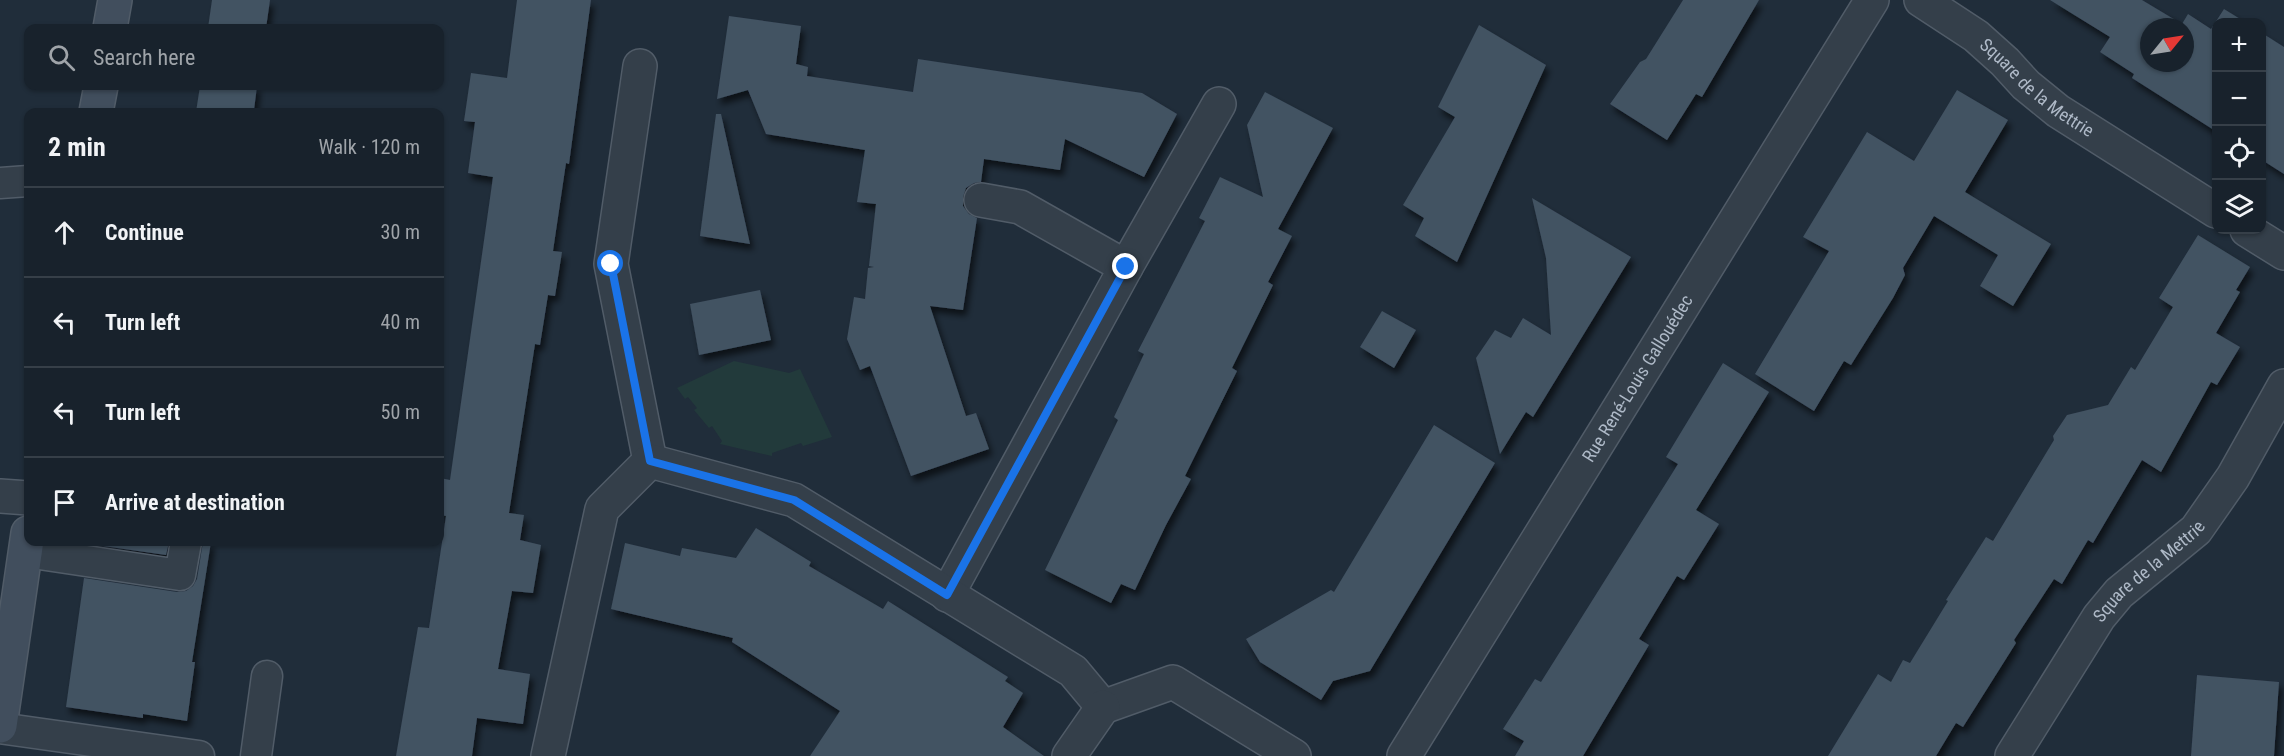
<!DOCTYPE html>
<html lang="en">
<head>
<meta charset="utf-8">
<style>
	:root { --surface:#18222c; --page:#252f38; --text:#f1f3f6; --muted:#9fa4a9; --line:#363f48 }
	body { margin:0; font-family:"Roboto Condensed",sans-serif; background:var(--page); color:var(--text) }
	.controls { position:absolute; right:18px; top:18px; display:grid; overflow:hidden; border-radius:12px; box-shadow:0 2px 4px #0004 }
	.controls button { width:54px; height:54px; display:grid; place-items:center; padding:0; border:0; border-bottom:2px solid var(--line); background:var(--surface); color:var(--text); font:30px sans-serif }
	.compass { position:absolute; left:2140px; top:18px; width:54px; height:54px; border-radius:50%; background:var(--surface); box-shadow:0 2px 4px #0004; rotate:60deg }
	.stop { position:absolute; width:18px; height:18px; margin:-14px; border:4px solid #1a73e8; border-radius:50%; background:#fff }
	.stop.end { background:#1a73e8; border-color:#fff; box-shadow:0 2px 6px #0008 }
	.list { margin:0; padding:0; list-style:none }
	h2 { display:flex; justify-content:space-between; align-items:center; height:78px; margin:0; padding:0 24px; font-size:26px }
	h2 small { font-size:20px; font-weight:400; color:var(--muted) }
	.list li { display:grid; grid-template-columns:39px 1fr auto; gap:18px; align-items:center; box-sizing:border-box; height:90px; padding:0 24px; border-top:2px solid var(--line) }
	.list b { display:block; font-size:22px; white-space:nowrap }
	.list em { font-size:20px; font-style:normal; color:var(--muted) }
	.icon { flex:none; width:33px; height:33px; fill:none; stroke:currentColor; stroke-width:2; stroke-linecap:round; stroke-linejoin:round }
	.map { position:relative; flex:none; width:2284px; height:756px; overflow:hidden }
	.search { position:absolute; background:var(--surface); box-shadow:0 2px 4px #0004; left:24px; top:24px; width:420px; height:66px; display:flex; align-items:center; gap:15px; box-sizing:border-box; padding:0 21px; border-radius:12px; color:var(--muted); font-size:22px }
	.panel { position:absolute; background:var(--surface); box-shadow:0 2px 4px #0004; left:24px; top:108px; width:420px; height:438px; border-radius:12px }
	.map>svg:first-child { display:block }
	.green { fill:#223a3b }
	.building { fill:#425262; fill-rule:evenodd; filter:url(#shadow) }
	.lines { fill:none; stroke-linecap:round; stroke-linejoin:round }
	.lane-casing { stroke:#515c68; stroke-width:33 }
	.street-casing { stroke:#515c68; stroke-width:36 }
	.secondary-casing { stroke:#515c68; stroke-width:36 }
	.lane { stroke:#343f4a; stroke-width:30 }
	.street { stroke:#343f4a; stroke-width:33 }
	.secondary { stroke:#414e5d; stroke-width:33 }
	.route { stroke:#1a73e8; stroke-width:8 }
	.labels { text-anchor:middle; stroke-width:6; stroke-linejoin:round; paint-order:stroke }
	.street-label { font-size:18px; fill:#aeb9c7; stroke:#19242f }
</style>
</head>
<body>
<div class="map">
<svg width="2284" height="756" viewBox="0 0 2284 756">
	<defs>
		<filter id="shadow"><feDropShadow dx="3.5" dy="6" stdDeviation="3" flood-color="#0009"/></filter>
	</defs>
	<rect width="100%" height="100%" fill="#202d3a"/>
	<path class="green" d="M734 361 789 373 800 369 832 437 803 446 801 443 772 453V456L720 444 722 441 712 426 709 428 694 410 697 408 688 397 685 399 677 388Z"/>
	<g class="building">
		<path d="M212 0H270L266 28H208Z"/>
		<path d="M517 0H591L569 164 566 163 553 251 562 252 555 296 548 295 540 345 535 344 509 513 524 515 520 540 541 545 533 593 512 591 498 669 530 674 523 724 477 718 472 756H396L418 627 429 628 446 516 440 515V478L450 480 493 177 468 173 475 122 464 121 471 73 507 78Z"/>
		<path d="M1683 0H1759L1702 97 1696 94 1667 140 1610 104 1640 62 1646 59Z"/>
		<path d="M2050 0H2142L2182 24 2188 14 2211 29 2224 9 2245 22H2217V132L2132 78 2134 74 2100 52 2110 37ZM2149 27H2185V63H2149Z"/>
		<path d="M729 16 801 26 796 64 808 67 807 76 913 92 918 59 1142 93 1177 114 1144 177 1065 139 1060 170 984 159 981 182 974 183 966 188 963 197V206L969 214 977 218 963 310 930 306 966 416 976 413 989 449 911 476 870 366 860 370 847 339 854 297 865 299 868 268 874 267 869 266 876 204 857 202 865 150 766 134 748 90 717 99Z"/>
		<path d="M1479 25 1546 65 1457 262 1415 236 1424 218 1403 205 1455 117 1438 107Z"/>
		<path d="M2262 33 2284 47V174L2262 160Z"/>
		<path d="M200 86H257L254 110 245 109 244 112H196Z"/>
		<path d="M1957 90 2008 120 1965 192 2051 244 2013 306 1980 286 1998 255 1934 216 1903 268 1905 275 1893 298 1851 365 1844 361 1814 411 1755 374 1829 251 1803 237 1867 132 1914 161Z"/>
		<path d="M1265 92 1333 128 1278 229 1292 236 1268 282 1273 285 1232 368 1237 371 1185 476 1191 479 1166 525 1135 590 1121 584 1111 603 1045 570 1118 420 1114 417 1144 354 1138 351 1205 221 1199 218 1220 177 1263 197 1247 125Z"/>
		<path d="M716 114H721L750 244 700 236Z"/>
		<path d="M1532 198 1631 257 1533 417 1526 412 1500 454 1476 358 1495 330 1511 338 1523 318 1551 335 1546 258Z"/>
		<path d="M2198 235 2250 267 2236 290 2240 292 2216 333 2240 347 2217 385 2211 382 2161 472 2142 460 2093 543 2088 540 2062 584 2054 579 2014 640 2016 643 1963 727 1956 723 1936 756H1828L1878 674 1891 682 1903 660 1910 663 1948 601 1946 600 1986 537 1993 541 2054 440 2053 436 2067 415 2108 405 2131 367 2135 370 2173 307 2159 298Z"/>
		<path d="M760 290 771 340 699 355 690 304Z"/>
		<path d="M1382 311 1416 330 1394 368 1360 347Z"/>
		<path d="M1723 363 1769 392 1696 510 1719 524 1684 580 1677 576 1639 639 1649 645 1583 756H1515L1524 741 1503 729 1535 679 1541 682 1678 464 1666 457Z"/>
		<path d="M1434 425 1495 463 1370 671 1333 681 1321 700 1260 662 1246 639 1331 590 1334 592Z"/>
		<path d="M756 528 811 562 809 566 883 609 888 601 1008 677 1005 681 1023 693 1003 727 1044 756H810L840 711 732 642 733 638 611 609 625 543 680 556 682 548 736 558Z"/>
		<path d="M89 542H169L166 555 89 544Z"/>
		<path d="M203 542H211L192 662H195L187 721 143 714V718L66 707 84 578 177 592 186 591 193 586 197 579Z"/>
		<path d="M2197 675 2279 682 2274 756H2191Z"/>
	</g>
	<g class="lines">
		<g class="lane-casing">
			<g id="lane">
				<path d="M0 183 28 181"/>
				<path d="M26 552 180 575 186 542"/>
				<path d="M0 728 199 756"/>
				<path d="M256 756 267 676"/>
			</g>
		</g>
		<g class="street-casing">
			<g id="street">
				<path id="s1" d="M1921 0 1976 36 2005 62 2026 85 2058 111 2216 211"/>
				<path d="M640 66 611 264 650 461"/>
				<path d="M981 200 1020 207 1126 267"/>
				<path d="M2247 230 2284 253"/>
				<path d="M0 496 28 498"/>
				<path d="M947 595 1126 267 1219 104"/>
				<path d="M548 756 602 509 650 461 794 500 1073 671 1103 707 1173 682 1294 756"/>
				<path d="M1069 756 1103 707"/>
				<path id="s2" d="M1404 756 1872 0"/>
				<path id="s3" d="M2012 756 2099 617 2119 593 2196 530 2233 477 2284 386"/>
			</g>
		</g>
		<g class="secondary-casing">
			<g id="secondary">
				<path d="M110 28 115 0"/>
				<path d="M96 112 101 86"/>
				<path d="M0 726 28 533"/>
			</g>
		</g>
		<use href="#lane" class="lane"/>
		<use href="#street" class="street"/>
		<use href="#secondary" class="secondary"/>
	</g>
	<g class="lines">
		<path class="route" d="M611 264 650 461 794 500 947 595 1126 267"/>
	</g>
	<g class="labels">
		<g class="street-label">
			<text dy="6" stroke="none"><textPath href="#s1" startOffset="146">Square de la Mettrie</textPath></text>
			<text dy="6" stroke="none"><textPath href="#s2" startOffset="444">Rue René-Louis Gallouédec</textPath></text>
			<text dy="6" stroke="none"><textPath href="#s3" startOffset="232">Square de la Mettrie</textPath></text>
		</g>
	</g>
</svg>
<div class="controls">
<button>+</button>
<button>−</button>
<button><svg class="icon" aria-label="locate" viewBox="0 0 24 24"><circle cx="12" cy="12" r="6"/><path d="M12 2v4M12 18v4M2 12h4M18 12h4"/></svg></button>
<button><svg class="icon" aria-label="layers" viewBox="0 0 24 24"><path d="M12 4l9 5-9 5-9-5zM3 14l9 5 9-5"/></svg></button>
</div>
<svg class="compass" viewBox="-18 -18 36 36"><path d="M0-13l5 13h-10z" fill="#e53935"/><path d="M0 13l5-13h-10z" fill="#9fa4a9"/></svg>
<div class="stop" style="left:611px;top:264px"></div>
<div class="stop end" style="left:1126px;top:267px"></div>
<div class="search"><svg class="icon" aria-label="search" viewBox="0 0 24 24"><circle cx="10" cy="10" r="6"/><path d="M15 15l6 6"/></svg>Search here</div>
<section class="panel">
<h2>2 min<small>Walk · 120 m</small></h2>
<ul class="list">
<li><svg class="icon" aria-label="ahead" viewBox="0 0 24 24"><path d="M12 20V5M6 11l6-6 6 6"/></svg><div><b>Continue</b></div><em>30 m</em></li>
<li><svg class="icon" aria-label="left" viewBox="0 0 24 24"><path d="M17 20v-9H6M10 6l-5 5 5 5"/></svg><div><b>Turn left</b></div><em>40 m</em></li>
<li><svg class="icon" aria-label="left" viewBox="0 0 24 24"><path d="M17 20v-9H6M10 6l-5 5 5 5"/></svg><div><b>Turn left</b></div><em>50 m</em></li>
<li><svg class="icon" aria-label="arrive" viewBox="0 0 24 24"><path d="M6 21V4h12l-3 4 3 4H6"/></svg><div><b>Arrive at destination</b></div></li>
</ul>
</section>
</div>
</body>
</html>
